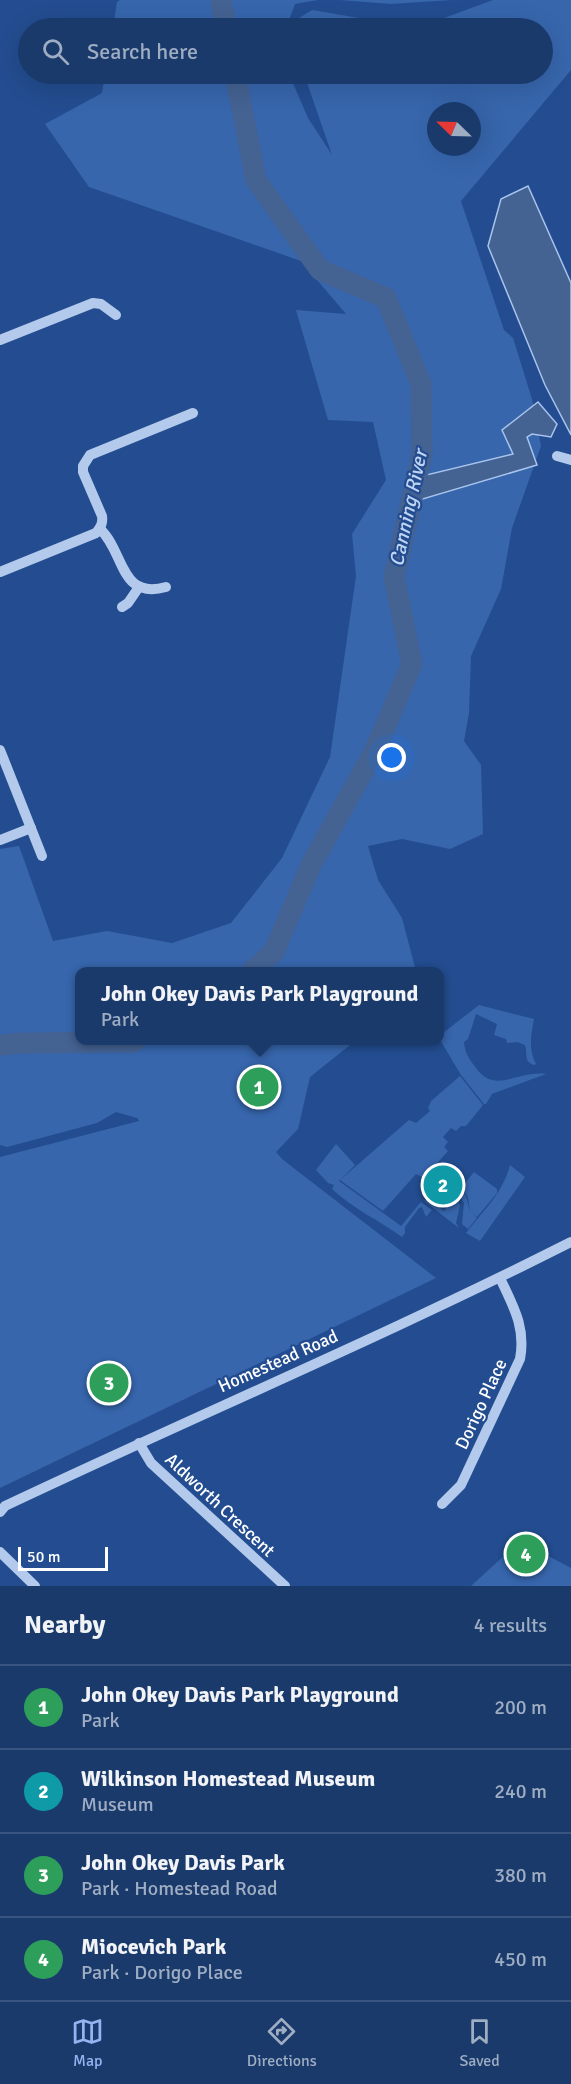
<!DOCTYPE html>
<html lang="en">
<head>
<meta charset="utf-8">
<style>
	:root { --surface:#1a3a6c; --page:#274574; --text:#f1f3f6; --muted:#9fadc2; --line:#38547f; --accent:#95b2f1 }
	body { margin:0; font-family:Signika,sans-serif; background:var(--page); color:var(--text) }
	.compass { position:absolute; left:427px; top:102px; width:54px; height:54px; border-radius:50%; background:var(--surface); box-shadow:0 6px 24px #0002; rotate:293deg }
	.scale { position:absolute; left:18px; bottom:15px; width:90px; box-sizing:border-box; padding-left:6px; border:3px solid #fff; border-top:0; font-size:16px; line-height:21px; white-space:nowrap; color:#fff; -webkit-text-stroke:4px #234d90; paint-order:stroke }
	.you { position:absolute; left:392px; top:758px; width:21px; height:21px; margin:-15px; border:4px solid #fff; border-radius:50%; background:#1a73e8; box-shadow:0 0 0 9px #1a73e833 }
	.badge { display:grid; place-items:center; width:39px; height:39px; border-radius:50%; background:var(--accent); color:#fff; font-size:20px; font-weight:700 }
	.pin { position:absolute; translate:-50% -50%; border:3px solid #fff; box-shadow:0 2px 6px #0006 }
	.popup { position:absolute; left:75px; top:967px; width:369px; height:78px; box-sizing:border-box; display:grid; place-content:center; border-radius:12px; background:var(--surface); filter:drop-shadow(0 2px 4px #0005); font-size:20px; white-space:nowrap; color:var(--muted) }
	.popup b { font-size:22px; color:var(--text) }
	.popup::after { content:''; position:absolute; left:50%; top:100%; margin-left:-12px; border:12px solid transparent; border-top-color:var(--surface) }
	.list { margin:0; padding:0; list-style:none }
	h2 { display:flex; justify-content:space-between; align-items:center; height:78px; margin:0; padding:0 24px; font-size:26px }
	h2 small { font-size:20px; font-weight:400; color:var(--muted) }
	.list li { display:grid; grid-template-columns:39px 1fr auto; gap:18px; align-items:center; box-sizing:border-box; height:84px; padding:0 24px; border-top:2px solid var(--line) }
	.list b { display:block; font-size:22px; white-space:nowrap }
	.list p { margin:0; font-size:20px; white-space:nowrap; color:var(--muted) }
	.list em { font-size:20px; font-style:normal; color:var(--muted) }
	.icon { flex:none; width:33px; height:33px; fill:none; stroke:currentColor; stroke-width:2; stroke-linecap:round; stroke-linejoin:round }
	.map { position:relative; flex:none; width:571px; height:1586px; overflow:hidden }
	.search { position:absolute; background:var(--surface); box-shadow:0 6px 24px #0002; left:18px; right:18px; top:18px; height:66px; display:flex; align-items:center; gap:15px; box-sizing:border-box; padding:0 21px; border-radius:33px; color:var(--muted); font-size:22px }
	.sheet { height:414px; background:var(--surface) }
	nav { display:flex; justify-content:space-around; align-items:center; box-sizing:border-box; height:84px; border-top:2px solid var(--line); background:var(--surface); font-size:16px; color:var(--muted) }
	nav a { display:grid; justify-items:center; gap:3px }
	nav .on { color:var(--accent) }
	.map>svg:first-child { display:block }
	.green { fill:#3766ad; fill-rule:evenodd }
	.water { fill:#446292; stroke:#a8c4ed; stroke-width:1.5 }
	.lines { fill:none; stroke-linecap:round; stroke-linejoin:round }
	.river { stroke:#446292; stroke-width:21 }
	.minor { stroke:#b4caec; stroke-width:10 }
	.labels { text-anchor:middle; stroke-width:4.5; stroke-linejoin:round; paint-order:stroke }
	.street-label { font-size:18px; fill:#fff; stroke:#234d90 }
	.water-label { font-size:20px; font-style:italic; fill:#c0d5f3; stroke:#234d90 }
</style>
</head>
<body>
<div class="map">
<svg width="571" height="1586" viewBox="0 0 571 1586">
	<rect width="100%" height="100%" fill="#234d90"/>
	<g class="green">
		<path d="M120 0H318L295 4 286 28H113L117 2Z"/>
		<path d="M340 0H452L391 4Z"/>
		<path d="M493 0H571V70L461 201 504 330 513 338 532 399 541 446 512 528 501 589 471 656 469 713 464 741 481 765 483 834 450 849 402 839 368 846 378 880 402 918 416 971 79 972V1040L355 1041 310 1077 298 1129 276 1152 282 1159 436 1278 0 1488V1157L139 1121 137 1118 116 1112 97 1123 7 1147 0 1145V849L19 846 53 941 107 931 172 943 231 923 282 858 330 757 356 576 352 534 386 480 373 422 328 420 296 310 346 314 301 261 89 187 45 124 102 93 105 74H289L308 118 332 155 304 74H542V28H297L299 18 312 10 417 28ZM436 111H472V147H436Z"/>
		<path d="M479 1005 534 1019C531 1035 528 1049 536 1064L534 1065C523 1061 528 1054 525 1045L517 1042 507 1043 506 1039 494 1035 497 1024 476 1014 468 1039 464 1042C465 1053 469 1059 476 1068 495 1095 517 1070 546 1074L492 1094 486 1104H484L461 1075 439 1038V1036Z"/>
		<path d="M460 1076 483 1105 466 1126H461L456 1131 451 1128 443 1137 448 1142 444 1147 448 1151 424 1178 416 1174 383 1211 340 1180 409 1120 416 1123 430 1111 428 1108 431 1101Z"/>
		<path d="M336 1144 355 1165 339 1181 401 1226 421 1202 432 1210 426 1217 422 1207 419 1208 405 1227V1233L402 1237C379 1220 353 1209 332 1189L334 1185 328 1183 316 1170Z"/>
		<path d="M510 1165 525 1177 480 1241 466 1233C483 1211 503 1193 510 1165Z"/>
		<path d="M474 1172 497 1189V1193L477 1217 473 1214 477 1218 468 1229 462 1224 464 1203 457 1193 461 1189 466 1196 470 1212 468 1197 461 1188Z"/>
		<path d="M455 1196 460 1205 456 1223 459 1228 424 1201 428 1199 444 1211Z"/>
		<path d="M520 1541 571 1568V1586H471Z"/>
	</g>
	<g class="water">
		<path d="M528 186 571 283V435L545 385 488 246 501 199Z"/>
		<path d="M538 402 557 424 551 437 532 434 527 437 537 465 416 501 422 476 513 454 502 430Z"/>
	</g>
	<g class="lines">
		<g class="river">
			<path d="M221 0 226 28"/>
			<path d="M235 74 256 180 320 270 386 298 421 384 422 455 394 577 412 664 375 750 311 865 274 952 251 972"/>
			<path d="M0 1045 23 1043 133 1042 136 1040"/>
		</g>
		<g class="minor">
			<path d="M0 340 93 303 101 304 116 315"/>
			<path d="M557 456 571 460"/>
			<path d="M100 529C125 552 119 600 166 587"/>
			<path d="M0 572 96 533C101 527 103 523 102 516L83 472V466L90 455 193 413"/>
			<path d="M122 607 128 603 139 587"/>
			<path d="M0 750 42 856"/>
			<path d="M0 840 31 828"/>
			<path d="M139 1443 151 1463 285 1586"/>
			<path d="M442 1504 461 1485 520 1359C526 1327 513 1306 500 1278"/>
			<path d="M0 1512 5 1506C193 1417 385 1336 571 1242"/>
			<path d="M0 1552 35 1586"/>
		</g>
	</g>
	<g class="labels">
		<g class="street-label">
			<text transform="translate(278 1361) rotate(-24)" y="6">Homestead Road</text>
			<text transform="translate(481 1404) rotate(-65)" y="6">Dorigo Place</text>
			<text transform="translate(220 1505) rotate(43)" y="6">Aldworth Crescent</text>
		</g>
		<g class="water-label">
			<text transform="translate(408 508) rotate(-78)" y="7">Canning River</text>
		</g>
	</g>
</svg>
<svg class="compass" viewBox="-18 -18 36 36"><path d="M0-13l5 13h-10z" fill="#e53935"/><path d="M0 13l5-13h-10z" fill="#9fadc2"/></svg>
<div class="scale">50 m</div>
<div class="you"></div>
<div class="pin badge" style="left:259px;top:1087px;background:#2e9e5b">1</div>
<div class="popup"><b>John Okey Davis Park Playground</b>Park</div>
<div class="pin badge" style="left:443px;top:1185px;background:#0f9aa8">2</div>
<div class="pin badge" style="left:109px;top:1383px;background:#2e9e5b">3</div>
<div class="pin badge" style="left:526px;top:1554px;background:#2e9e5b">4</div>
<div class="search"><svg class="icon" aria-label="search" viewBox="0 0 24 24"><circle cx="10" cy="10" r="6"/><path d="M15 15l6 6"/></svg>Search here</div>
</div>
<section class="sheet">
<h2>Nearby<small>4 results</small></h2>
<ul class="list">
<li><span class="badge" style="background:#2e9e5b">1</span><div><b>John Okey Davis Park Playground</b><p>Park</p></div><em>200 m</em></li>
<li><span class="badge" style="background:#0f9aa8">2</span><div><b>Wilkinson Homestead Museum</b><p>Museum</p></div><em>240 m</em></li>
<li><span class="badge" style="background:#2e9e5b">3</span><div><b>John Okey Davis Park</b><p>Park · Homestead Road</p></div><em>380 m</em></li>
<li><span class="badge" style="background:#2e9e5b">4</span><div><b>Miocevich Park</b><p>Park · Dorigo Place</p></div><em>450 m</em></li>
</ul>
</section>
<nav>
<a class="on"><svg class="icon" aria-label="map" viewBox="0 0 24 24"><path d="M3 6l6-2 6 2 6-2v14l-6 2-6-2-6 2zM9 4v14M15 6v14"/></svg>Map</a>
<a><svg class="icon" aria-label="directions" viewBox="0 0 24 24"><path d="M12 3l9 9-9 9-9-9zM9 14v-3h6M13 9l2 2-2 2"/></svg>Directions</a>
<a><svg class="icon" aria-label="saved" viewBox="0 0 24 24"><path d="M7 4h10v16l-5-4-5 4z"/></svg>Saved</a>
</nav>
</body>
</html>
